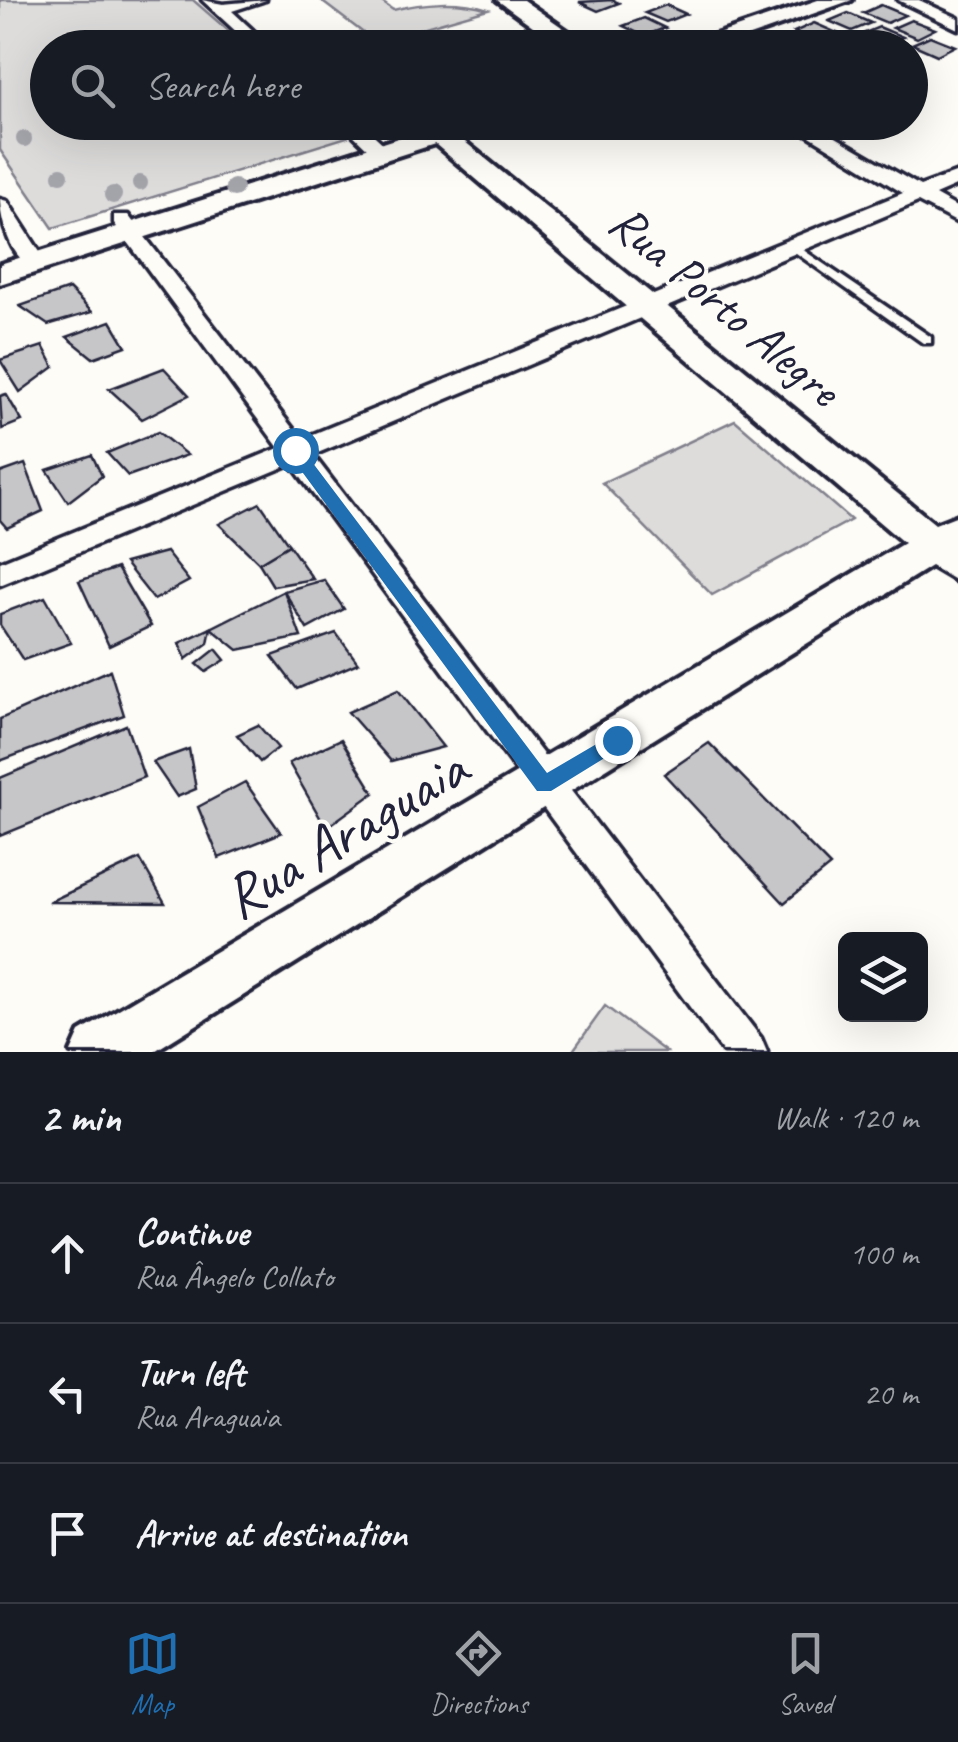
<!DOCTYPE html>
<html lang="en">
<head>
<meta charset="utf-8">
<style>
	:root { --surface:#171b24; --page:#242831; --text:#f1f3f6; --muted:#9ea1a6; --line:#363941; --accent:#1f6fb2 }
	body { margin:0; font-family:Caveat,sans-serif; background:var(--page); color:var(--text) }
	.controls { position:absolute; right:30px; bottom:30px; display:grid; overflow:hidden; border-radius:15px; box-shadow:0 10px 40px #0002 }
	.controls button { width:90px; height:90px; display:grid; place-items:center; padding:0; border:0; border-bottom:2px solid var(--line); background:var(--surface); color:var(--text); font:50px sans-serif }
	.stop { position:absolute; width:30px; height:30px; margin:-22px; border:8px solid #1f6fb2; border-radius:50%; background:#fff }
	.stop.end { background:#1f6fb2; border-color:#fff; box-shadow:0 2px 10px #0008 }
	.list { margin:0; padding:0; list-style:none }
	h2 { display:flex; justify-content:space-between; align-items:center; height:130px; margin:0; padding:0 40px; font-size:42px }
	h2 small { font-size:32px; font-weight:400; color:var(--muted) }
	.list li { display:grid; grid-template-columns:65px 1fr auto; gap:30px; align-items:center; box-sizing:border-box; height:140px; padding:0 40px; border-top:2px solid var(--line) }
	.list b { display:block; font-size:38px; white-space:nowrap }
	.list p { margin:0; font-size:32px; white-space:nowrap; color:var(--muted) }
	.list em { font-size:32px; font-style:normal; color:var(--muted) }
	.icon { flex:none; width:55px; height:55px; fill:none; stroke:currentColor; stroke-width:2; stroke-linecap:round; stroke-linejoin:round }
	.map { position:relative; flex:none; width:958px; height:1052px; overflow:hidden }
	.search { position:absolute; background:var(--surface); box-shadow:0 10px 40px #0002; left:30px; right:30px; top:30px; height:110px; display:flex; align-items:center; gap:25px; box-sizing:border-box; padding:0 35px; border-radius:55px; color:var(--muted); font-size:38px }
	.sheet { height:550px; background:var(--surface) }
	nav { display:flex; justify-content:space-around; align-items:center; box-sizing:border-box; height:140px; border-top:2px solid var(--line); background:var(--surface); font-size:28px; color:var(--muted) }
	nav a { display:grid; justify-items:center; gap:5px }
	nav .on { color:var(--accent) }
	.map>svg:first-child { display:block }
	.green { fill:#dddcdb; stroke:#807f8b; stroke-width:2.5 }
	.building { fill:#c6c6c8; stroke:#22223b; stroke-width:2.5 }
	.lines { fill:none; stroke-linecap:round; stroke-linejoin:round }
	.lane-casing { stroke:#22223b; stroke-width:7 }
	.street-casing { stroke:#22223b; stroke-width:7 }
	.secondary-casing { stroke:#22223b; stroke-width:8 }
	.lane { fill:#fdfcf7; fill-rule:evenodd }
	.street { fill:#fdfcf7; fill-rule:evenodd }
	.secondary { fill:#fdfcf7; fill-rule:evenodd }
	.tree { fill:#a3a3aa }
	.route { fill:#1f6fb2 }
	.labels { text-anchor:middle; stroke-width:8; stroke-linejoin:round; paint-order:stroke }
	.street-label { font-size:50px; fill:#22223b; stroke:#fdfcf7 }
	.near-street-label { font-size:60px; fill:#22223b; stroke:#fdfcf7 }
</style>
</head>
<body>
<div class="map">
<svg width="958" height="1052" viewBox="0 0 958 1052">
	<rect width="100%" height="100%" fill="#fdfcf7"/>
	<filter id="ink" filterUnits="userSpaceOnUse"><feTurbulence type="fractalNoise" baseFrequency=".01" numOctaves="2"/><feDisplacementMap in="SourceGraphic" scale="20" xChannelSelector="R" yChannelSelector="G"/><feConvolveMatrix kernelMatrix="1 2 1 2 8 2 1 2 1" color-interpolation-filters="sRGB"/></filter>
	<g filter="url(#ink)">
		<g class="green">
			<path d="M0 0H193L247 47 48 48V122H331L347 137 53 228 0 150Z"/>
			<path d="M320 0H379L393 10C424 2 460 0 488 9L415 30 438 47H382Z"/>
			<path d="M735 420 851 520 712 595 602 483Z"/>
			<path d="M605 1006 666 1052H572Z"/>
		</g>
		<g class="building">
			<path d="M612 0 619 3 598 11 579 2Z"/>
			<path d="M666 5 686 14 666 22 645 13Z"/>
			<path d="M881 5 905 15 887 23 863 13Z"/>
			<path d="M848 13 871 23 852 31 829 21Z"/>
			<path d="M644 18 665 28 644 36 623 26Z"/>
			<path d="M911 20 935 29 917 38 893 28Z"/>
			<path d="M814 23 837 33 817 42 794 32Z"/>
			<path d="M879 27 903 37 884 45 860 35Z"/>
			<path d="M930 36 955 46 937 55 912 44Z"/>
			<path d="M69 289 92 312 48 325 20 306Z"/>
			<path d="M111 321 126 346 93 358 67 337Z"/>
			<path d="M43 346 54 367 20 392 0 360Z"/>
			<path d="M164 368 189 395 142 419 109 389Z"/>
			<path d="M6 394 22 421 2 429 0 396Z"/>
			<path d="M158 432 187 455 128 476 107 453Z"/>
			<path d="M92 455 102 476 68 502 47 470Z"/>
			<path d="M25 464 43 511 7 528 0 520V473Z"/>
			<path d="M260 503 289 545 259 563 219 524Z"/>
			<path d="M289 545 313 579 273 586 259 563Z"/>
			<path d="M166 552 189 581 154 600 125 563Z"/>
			<path d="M117 568 151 626 109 646 79 581Z"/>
			<path d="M324 580 344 609 307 629 284 591Z"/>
			<path d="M284 591 301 637 238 650 211 628Z"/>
			<path d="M45 597 71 643 23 660 0 625V614Z"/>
			<path d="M211 628 208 643 186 659 179 643Z"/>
			<path d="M336 633 358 663 297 689 272 656Z"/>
			<path d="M216 649 225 660 206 672 197 664Z"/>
			<path d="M110 670 124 715 0 761V719Z"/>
			<path d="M398 690 443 747 391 761 348 712Z"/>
			<path d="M126 725 144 777 0 836V778Z"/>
			<path d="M258 725 278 748 260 762 237 735Z"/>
			<path d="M341 739 374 793 326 828 289 763Z"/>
			<path d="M709 743 830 866 784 903 664 774Z"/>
			<path d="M189 749 196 789 177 797 153 762Z"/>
			<path d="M245 782 281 833 219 858 198 807Z"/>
			<path d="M140 859 165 903 49 902Z"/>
		</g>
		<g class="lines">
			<g class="lane-casing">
				<path id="lane" d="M793 243 931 337V343H923L789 248V244Z"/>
			</g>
			<g class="street-casing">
				<g id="street">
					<path d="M202 0 223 4 266 0 232 11 272 48H254Z"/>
					<path d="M898 0H919L958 18V29Z"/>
					<path d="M340 122H360L393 153 376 157Z"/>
					<path d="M787 122H810L920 186 958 172V185L935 195 958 208V223L918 202 313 455 761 1038 767 1052H723L291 464 0 585V562L279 448 114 223V215H128L301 439 903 193Z"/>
					<path d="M0 199 7 201 47 263 44 268 36 269C12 262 0 221 0 199Z"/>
				</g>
			</g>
			<g class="secondary-casing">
				<g id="secondary">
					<path d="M497 0H523L592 48H563Z"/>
					<path d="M818 0H852L715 48H677Z"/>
					<path d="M413 122H490L459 137 935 524 958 515V582L931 566 153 1052H71L80 1032 904 543 435 144 0 284V264L420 131Z"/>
				</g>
			</g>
			<use href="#lane" class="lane"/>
			<use href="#street" class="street"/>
			<use href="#secondary" class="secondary"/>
		</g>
		<g class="tree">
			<circle cx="24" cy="139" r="8"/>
			<circle cx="61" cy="175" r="8"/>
			<circle cx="140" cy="183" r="8"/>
			<circle cx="234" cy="188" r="9"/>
			<circle cx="113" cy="195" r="9"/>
		</g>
	</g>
	<path class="route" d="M289 446H300L547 773 617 732 624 734V746L551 791H537L289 454Z"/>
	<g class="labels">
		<g class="street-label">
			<text transform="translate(726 304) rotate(40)" y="18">Rua Porto Alegre</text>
		</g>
		<g class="near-street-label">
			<text transform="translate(344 832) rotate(-31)" y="21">Rua Araguaia</text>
		</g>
	</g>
</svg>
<div class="controls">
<button><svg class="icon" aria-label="layers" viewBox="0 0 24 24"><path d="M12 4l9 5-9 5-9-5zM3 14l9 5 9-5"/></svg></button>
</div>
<div class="stop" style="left:295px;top:450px"></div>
<div class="stop end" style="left:617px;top:740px"></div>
<div class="search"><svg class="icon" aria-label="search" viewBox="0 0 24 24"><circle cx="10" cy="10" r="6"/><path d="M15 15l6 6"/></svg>Search here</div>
</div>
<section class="sheet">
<h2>2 min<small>Walk · 120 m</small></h2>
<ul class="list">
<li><svg class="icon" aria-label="ahead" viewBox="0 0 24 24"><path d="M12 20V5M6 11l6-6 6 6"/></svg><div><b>Continue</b><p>Rua Ângelo Collato</p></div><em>100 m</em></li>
<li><svg class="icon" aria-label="left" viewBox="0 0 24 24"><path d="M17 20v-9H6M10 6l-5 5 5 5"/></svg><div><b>Turn left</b><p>Rua Araguaia</p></div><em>20 m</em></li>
<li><svg class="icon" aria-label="arrive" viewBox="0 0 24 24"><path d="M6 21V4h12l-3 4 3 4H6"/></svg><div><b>Arrive at destination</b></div></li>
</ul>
</section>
<nav>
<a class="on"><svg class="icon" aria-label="map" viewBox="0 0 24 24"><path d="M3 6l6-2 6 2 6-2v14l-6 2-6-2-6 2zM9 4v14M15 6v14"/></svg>Map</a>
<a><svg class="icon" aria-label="directions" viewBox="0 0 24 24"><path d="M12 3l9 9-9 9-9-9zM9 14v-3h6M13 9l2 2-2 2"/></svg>Directions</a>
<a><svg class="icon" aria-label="saved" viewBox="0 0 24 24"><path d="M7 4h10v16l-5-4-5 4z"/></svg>Saved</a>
</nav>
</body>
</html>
